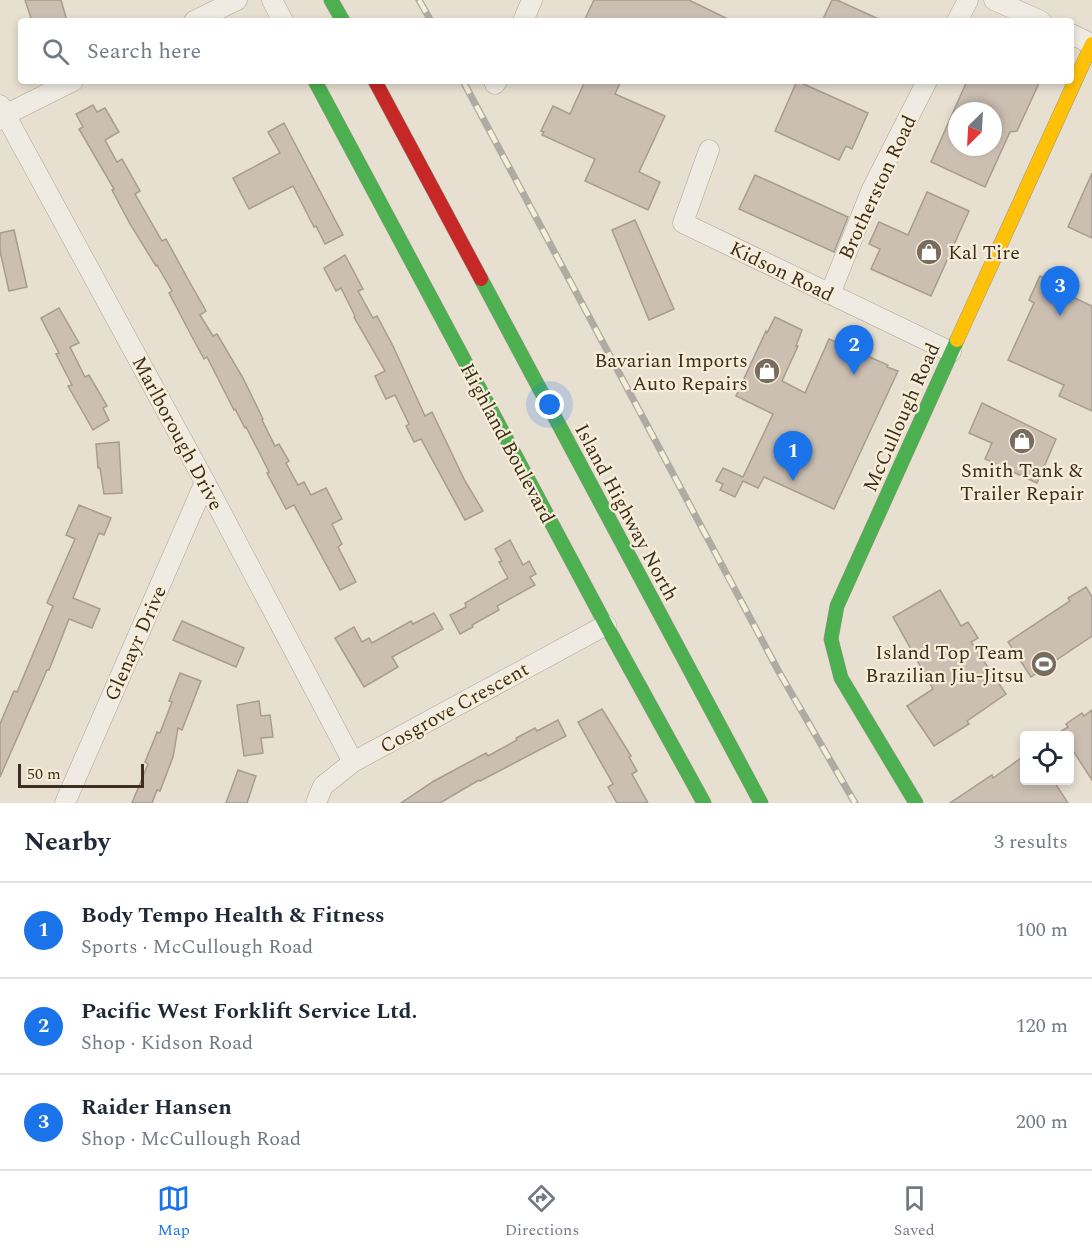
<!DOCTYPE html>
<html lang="en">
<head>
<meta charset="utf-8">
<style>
	:root { --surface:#fff; --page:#f6f6f7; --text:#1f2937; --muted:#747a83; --line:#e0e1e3; --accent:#1a73e8 }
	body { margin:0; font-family:Spectral,serif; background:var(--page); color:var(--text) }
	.controls { position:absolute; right:18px; bottom:18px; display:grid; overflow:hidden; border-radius:6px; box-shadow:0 3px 9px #0003 }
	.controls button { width:54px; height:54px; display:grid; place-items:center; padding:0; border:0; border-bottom:2px solid var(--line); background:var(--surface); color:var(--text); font:30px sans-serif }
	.compass { position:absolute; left:948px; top:102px; width:54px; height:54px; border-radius:50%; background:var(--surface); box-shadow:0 3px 9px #0003; rotate:204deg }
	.scale { position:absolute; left:18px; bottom:15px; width:126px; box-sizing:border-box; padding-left:6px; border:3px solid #3d2e20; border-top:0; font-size:16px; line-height:21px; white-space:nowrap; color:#3d2e20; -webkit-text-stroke:4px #f7eed8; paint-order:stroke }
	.you { position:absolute; left:550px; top:405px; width:21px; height:21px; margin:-15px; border:4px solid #fff; border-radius:50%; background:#1a73e8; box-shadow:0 0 0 9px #1a73e833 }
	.badge { display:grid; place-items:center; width:39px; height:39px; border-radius:50%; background:var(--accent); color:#fff; font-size:20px; font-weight:700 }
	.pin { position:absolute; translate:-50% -50px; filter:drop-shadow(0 2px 3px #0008) }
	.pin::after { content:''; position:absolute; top:32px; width:21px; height:18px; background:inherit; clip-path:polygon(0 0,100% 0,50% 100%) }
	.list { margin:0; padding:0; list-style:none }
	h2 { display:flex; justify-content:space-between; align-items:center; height:78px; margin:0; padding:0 24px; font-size:26px }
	h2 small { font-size:20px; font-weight:400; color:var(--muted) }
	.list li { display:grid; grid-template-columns:39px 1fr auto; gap:18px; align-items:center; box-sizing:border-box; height:96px; padding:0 24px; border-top:2px solid var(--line) }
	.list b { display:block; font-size:22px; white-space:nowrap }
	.list p { margin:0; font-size:20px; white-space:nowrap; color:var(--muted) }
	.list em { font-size:20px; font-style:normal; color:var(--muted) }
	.icon { flex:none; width:33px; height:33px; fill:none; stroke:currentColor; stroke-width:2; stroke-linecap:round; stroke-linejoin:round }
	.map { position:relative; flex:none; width:1092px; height:803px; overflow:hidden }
	.search { position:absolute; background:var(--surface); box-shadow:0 3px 9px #0003; left:18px; right:18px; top:18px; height:66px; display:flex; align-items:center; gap:15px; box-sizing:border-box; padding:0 21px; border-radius:6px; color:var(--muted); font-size:22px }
	.sheet { height:366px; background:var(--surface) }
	nav { display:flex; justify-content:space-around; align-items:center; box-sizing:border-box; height:84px; border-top:2px solid var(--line); background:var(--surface); font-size:16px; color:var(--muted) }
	nav a { display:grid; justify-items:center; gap:3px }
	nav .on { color:var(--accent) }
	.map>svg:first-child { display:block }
	.building { fill:#cbbfb2; stroke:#a89c90; stroke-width:1.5; fill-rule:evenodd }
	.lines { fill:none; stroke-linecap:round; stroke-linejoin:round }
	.street-casing { stroke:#ada599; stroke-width:21 }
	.fast-casing { stroke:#9c958a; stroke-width:15 }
	.slow-casing { stroke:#9c958a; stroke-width:15 }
	.jam-casing { stroke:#9c958a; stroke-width:15 }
	.street { stroke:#efebe3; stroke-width:20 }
	.fast { stroke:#4caf50; stroke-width:14 }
	.slow { stroke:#ffc107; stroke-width:14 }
	.jam { stroke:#c62828; stroke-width:14 }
	.rail-casing { stroke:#afaaa2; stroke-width:7 }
	.rail { stroke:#f7eed8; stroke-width:4.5; stroke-dasharray:14; stroke-linecap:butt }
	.labels { text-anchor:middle; stroke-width:4.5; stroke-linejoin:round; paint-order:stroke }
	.street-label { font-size:20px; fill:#3d2e20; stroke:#f7eed8 }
	.poi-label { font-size:20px; fill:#3d2e20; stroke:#f7eed8; text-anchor:end }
</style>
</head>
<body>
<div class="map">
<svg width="1092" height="803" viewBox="0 0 1092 803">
	<rect width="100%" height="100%" fill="#e7e0d1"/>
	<g class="building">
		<path d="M25 0H61L67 21H32Z"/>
		<path d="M594 0H689L732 21H584Z"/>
		<path d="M832 0H837L883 21H822Z"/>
		<path d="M585 81H621L615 94 665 116 639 172 660 182 648 210 585 181 595 159 542 135 544 132 541 131 553 106 570 114Z"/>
		<path d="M797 81 868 113 852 149 846 146 839 160 775 131Z"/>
		<path d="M967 81H1040L1017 131 1010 132 985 187 931 162ZM957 111H993V147H957Z"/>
		<path d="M93 105 97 112 105 108 119 132 105 140 117 162 122 159 140 191 135 194 162 241 166 239 189 281 206 311 200 315 213 336 217 334 243 378 263 419 262 420 275 446 279 444 289 461 286 463 298 485 304 482 311 495 326 488 342 519 332 524 342 544 338 547 356 582 340 590 294 505 286 509 267 473 269 472 260 454 246 427 245 428 235 409 234 410 207 357 204 359 190 333 169 293 172 291 157 265 156 266 130 224 112 190 114 189 79 129 83 127 76 114Z"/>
		<path d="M284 123 343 235 325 244 316 226 314 227 293 186 249 209 233 178 280 153 268 132Z"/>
		<path d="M1092 173V238L1068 227Z"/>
		<path d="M755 175 848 217 834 252 739 209Z"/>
		<path d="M927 192 969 211 931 296 871 269 880 249 869 244 879 222 908 235Z"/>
		<path d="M635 220 674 309 649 320 612 230Z"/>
		<path d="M14 230 27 287 9 291 0 251V233Z"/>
		<path d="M345 255 363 289 358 291 373 318 377 316 393 346 425 416 432 412 465 481 483 511 465 520 421 439 414 442 406 426 409 424 395 395 386 399 375 376 385 371 354 317 355 316 341 288 336 291 324 268Z"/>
		<path d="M1040 276 1064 287 1062 292 1092 306V411L1059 396 1064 385 1008 360 1034 303 1029 300Z"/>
		<path d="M59 308 79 343 70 347 85 377 89 375 107 406 103 408 109 420 93 430 68 386 72 385 56 354 59 353 41 318Z"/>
		<path d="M775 317 802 330 796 346H798L782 381 805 393 829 339 888 365 887 367 898 371 834 509 764 477 758 488 743 481 735 497 720 490 723 484 716 481 723 468 743 477 773 414 736 396 766 331 767 333Z"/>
		<path d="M982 403 1056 439 1037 483 985 459 992 443 969 433Z"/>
		<path d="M119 442 122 493 104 494 100 468H98L96 444Z"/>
		<path d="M79 505 111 518 104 535 99 533 73 598 100 609 92 628 69 619 49 670H47L0 777V724L14 691 17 692 53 606 47 603 75 539 66 535Z"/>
		<path d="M510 540 523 565 529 561 536 574 530 577 535 585 497 606 499 610 472 625 473 627 460 634 450 615 466 607 465 603 508 578 499 562 502 561 495 549Z"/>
		<path d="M1086 587 1092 597V636L1031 677 1008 642 1070 601 1068 598Z"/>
		<path d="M940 590 961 626 968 622 978 638 971 642 1006 694 967 721 969 724 934 746 907 706 933 689 893 617Z"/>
		<path d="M434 613 443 629 392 657 398 667 364 687 335 638 354 627 362 642 369 638 372 643 411 621 413 624Z"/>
		<path d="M182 621 244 648 236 667 173 640Z"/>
		<path d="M180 673 201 681 182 730 178 728 173 757 160 791 157 790 152 803H132L148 764 145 762 154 740 157 732 160 733 172 702 169 701Z"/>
		<path d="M259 701 261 716 270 715 273 737 261 738 263 753 244 756 237 705Z"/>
		<path d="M602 709 631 756 629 757 637 771 632 774 648 803H617L608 787 613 784 578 722Z"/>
		<path d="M1092 710V780L1070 746V735H1055L1068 727 1066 724 1082 713 1084 716Z"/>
		<path d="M558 720 566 736 480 781 479 780 440 803H401L434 781 486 753 488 756 517 740 516 738 535 728 537 731Z"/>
		<path d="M1024 756V780H1053L1068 803H950L992 775 993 778Z"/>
		<path d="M238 770 256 776 247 803H226Z"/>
	</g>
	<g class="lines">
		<g class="street-casing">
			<g id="street">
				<path d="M272 0 283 21"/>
				<path d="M994 0 1041 21"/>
				<path d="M194 21 237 0"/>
				<path d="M523 21 532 0"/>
				<path d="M957 21 968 0"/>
				<path d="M1071 34 1092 44"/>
				<path d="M495 84 497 81"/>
				<path d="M0 105 205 482 353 762"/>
				<path d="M0 120 5 115 73 81"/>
				<path d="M709 150 683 223 951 352"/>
				<path d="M830 294 872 189 927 81"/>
				<path d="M65 803 205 482"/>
				<path d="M316 803 323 786 353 762 606 625"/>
			</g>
		</g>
		<g class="fast-casing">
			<g id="fast">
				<path d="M331 0 343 21"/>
				<path d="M315 81 606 625 704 803"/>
				<path d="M481 279 761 803"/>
				<path d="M916 803 841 678 831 639 837 606 957 340"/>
			</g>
		</g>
		<g class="slow-casing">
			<path id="slow" d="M957 340 1092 44"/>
		</g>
		<g class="jam-casing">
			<path id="jam" d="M375 81 481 279"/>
		</g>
		<use href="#street" class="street"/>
		<use href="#fast" class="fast"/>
		<use href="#slow" class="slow"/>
		<use href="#jam" class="jam"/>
		<g class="rail-casing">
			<g id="rail">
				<path d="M419 0 431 21"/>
				<path d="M463 81 779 672 855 803"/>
			</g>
		</g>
		<use href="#rail" class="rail"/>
	</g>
	<defs>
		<g id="shop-disc" transform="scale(1.35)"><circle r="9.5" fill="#786c5e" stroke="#f7eed8"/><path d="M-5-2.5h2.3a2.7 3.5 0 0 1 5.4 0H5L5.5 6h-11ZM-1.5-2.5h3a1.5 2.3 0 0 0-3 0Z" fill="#fff"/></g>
		<g id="stadium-disc" transform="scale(1.35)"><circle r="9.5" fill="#786c5e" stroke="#f7eed8"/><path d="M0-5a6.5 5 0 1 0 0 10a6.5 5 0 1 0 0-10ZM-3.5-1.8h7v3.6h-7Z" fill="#fff"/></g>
	</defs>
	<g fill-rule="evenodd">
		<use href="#shop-disc" x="929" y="252"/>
		<use href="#shop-disc" x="767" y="371"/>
		<use href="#shop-disc" x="1022" y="441"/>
		<use href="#stadium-disc" x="1044" y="664"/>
	</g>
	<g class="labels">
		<g class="street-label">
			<text transform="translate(877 187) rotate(-65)" y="7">Brotherston Road</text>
			<text transform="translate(782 271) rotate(26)" y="7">Kidson Road</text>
			<text transform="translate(901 417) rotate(-66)" y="7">McCullough Road</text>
			<text transform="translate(178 433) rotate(62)" y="7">Marlborough Drive</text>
			<text transform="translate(508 443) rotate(62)" y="7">Highland Boulevard</text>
			<text transform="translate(627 512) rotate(62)" y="7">Island Highway North</text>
			<text transform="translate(135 643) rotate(-66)" y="7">Glenayr Drive</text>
			<text transform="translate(454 707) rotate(-29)" y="7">Cosgrove Crescent</text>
		</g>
		<g class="poi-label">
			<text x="948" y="259" text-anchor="start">Kal Tire</text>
			<text x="748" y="367">Bavarian Imports<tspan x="748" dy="23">Auto Repairs</tspan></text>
			<text x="1022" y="477" text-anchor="middle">Smith Tank &amp;<tspan x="1022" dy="23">Trailer Repair</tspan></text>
			<text x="1024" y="659">Island Top Team<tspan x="1024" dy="23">Brazilian Jiu-Jitsu</tspan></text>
		</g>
	</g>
</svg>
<div class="controls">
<button><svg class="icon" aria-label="locate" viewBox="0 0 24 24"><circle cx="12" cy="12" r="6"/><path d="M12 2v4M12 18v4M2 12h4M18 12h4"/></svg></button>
</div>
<svg class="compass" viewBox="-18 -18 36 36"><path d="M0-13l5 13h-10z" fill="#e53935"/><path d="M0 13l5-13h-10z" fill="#747a83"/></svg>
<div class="scale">50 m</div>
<div class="you"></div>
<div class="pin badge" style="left:793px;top:481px">1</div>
<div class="pin badge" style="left:854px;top:375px">2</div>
<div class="pin badge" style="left:1060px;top:316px">3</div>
<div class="search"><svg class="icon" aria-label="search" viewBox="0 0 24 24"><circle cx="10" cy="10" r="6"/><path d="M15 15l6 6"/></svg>Search here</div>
</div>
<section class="sheet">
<h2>Nearby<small>3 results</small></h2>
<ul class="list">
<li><span class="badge">1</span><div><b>Body Tempo Health &amp; Fitness</b><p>Sports · McCullough Road</p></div><em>100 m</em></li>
<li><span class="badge">2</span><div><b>Pacific West Forklift Service Ltd.</b><p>Shop · Kidson Road</p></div><em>120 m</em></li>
<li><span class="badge">3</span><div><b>Raider Hansen</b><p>Shop · McCullough Road</p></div><em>200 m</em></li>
</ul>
</section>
<nav>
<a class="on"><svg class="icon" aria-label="map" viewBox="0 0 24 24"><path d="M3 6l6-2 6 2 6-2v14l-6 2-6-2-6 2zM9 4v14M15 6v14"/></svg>Map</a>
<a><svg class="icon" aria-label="directions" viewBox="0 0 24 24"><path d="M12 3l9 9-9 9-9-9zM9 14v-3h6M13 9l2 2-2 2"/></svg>Directions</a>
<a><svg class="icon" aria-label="saved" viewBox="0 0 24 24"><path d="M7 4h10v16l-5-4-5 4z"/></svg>Saved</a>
</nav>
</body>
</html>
